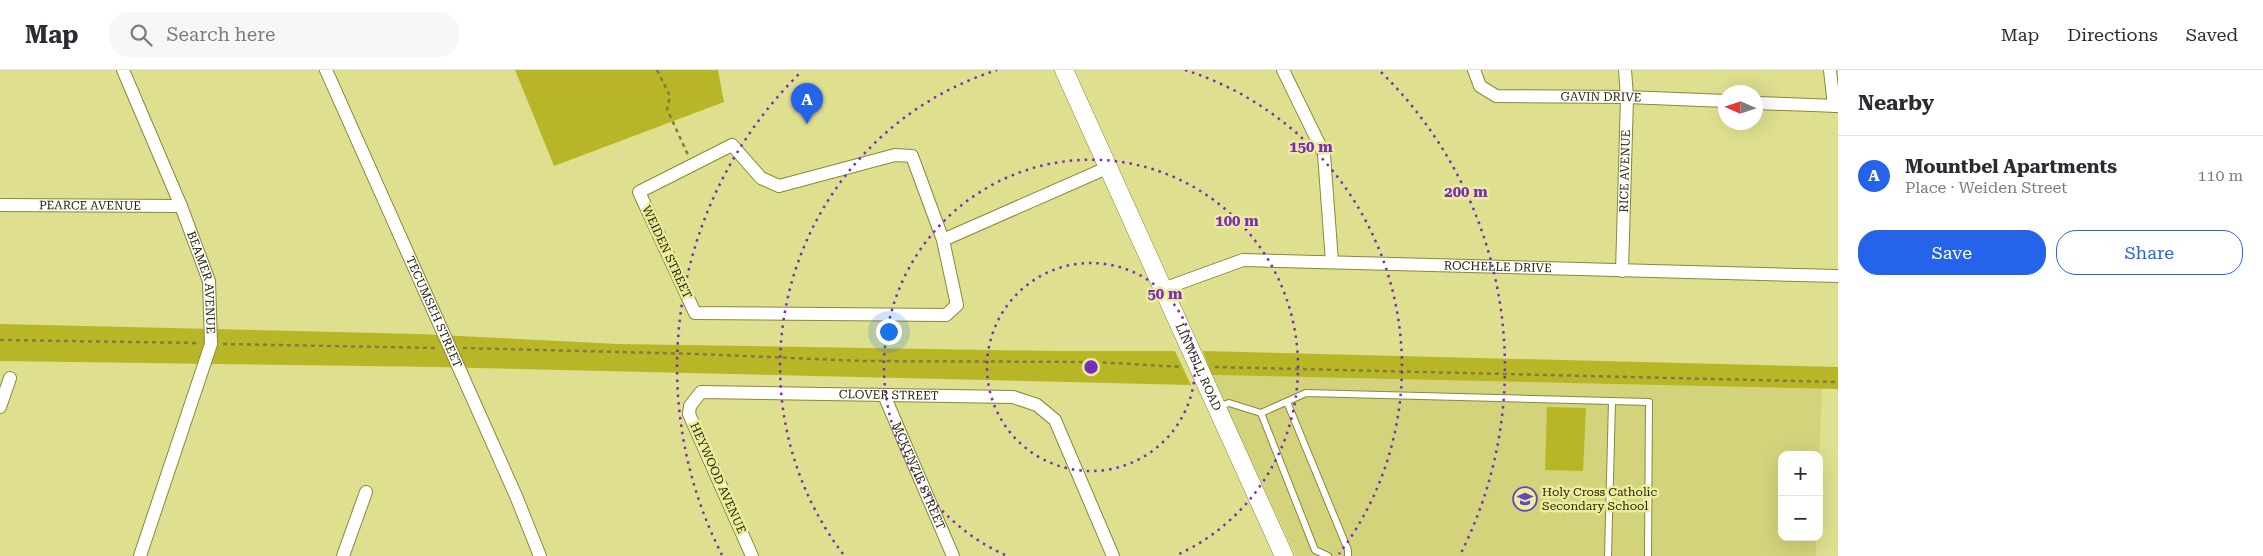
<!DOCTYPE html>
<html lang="en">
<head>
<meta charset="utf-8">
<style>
	:root { --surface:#fff; --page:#f7f7f7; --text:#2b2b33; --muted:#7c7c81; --line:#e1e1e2; --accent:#2563eb }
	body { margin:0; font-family:"Roboto Serif",serif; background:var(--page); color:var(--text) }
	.controls { position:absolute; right:15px; bottom:15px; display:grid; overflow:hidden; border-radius:10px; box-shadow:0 5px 20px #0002 }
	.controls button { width:45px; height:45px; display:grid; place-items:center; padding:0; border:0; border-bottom:1px solid var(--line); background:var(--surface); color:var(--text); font:25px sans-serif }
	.compass { position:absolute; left:1718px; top:15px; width:45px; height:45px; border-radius:50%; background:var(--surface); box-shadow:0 5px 20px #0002; rotate:273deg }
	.you { position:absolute; left:888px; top:261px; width:18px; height:18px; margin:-12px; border:4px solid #fff; border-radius:50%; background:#1a73e8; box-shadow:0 0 0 8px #1a73e833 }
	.badge { display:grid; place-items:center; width:32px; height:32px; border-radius:50%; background:var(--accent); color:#fff; font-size:16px; font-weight:700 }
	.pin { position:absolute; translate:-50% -41px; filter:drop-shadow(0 1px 2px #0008) }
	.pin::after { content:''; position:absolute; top:26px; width:18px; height:15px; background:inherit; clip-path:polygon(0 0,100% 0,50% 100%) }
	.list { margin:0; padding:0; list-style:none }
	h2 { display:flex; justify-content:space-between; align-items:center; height:65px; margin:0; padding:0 20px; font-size:21px }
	h2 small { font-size:16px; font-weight:400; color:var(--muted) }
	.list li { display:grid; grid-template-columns:32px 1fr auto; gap:15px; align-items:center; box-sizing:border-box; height:80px; padding:0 20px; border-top:1px solid var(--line) }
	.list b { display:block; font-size:19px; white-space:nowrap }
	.list p { margin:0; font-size:16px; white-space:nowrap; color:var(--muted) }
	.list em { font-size:16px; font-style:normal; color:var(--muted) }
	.actions { display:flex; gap:10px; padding:15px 20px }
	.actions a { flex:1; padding:11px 0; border:1px solid var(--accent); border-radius:20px; text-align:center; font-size:18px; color:var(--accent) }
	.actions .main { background:var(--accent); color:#fff }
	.icon { flex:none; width:28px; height:28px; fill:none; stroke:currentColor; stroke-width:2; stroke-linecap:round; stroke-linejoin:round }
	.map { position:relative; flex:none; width:1838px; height:486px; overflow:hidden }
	header { display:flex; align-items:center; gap:30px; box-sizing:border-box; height:70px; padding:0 25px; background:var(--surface); border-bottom:1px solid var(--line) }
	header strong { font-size:24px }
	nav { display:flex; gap:28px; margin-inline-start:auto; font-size:18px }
	.search { width:350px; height:45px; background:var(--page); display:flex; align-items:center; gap:12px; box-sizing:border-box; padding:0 18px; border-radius:20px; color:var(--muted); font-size:19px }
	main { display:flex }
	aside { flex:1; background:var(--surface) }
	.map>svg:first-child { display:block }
	.built { fill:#d2d37b }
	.green { fill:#b8b627 }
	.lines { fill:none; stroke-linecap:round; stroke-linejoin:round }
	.lane-casing { stroke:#89893a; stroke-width:8 }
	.street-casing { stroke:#89893a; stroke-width:14 }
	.secondary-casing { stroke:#89893a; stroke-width:19 }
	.path { stroke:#7d7d46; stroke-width:2.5; stroke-dasharray:4 4; stroke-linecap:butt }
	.lane { stroke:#fff; stroke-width:6 }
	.street { stroke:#fff; stroke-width:12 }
	.secondary { stroke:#fff; stroke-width:18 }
	.ring { fill:none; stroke:#7b2cbf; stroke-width:2.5; stroke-dasharray:2.5 5 }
	.labels { text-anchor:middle; stroke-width:5; stroke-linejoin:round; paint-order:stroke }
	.street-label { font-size:12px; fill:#262605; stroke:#ebec9c }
	.poi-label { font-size:12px; fill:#262605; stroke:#ebec9c; text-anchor:start }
	.centre { fill:#7b2cbf; stroke:#ebec9c; stroke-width:2.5 }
	.ring-label { font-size:15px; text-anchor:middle; font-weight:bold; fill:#7b2cbf; stroke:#ebec9c; stroke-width:5; stroke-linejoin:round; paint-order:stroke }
</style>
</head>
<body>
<header>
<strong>Map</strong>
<div class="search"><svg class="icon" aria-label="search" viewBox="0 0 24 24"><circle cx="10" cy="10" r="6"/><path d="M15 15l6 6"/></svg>Search here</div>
<nav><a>Map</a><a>Directions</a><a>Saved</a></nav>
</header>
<main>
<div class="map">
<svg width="1838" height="486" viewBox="0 0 1838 486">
	<rect width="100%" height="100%" fill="#dedf8f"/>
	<path class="built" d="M1211 305 1822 319 1819 390V385H1782V467H1816V486H1296Z"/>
	<g class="green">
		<path d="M515 0H718L724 32 554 96Z"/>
		<path d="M0 254 418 264 618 274 1057 281H1175L1191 315 438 297 0 291Z"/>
		<path d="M1203 281 1838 297V319L1211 305Z"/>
		<path d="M1547 337 1586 338 1583 401 1545 400Z"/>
	</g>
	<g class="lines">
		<g class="lane-casing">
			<g id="lane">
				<path d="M1287 332 1348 480V486"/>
				<path d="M1217 337 1229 333 1261 343"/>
				<path d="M1328 486 1315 480 1261 343 1306 323 1649 332 1648 486"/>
				<path d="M1608 486 1612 331"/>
			</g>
		</g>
		<g class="street-casing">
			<g id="street">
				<path id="s1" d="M123 0 181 136 209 211 211 274 140 486"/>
				<path id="s2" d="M326 0 516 426 540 486"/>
				<path d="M1283 0 1324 84 1332 192"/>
				<path id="s3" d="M1474 0 1480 16 1496 26 1627 27 1726 31"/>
				<path d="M1830 0 1834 36"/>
				<path d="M1756 33 1838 36"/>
				<path d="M732 75 761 108 779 116 895 85 912 86 943 170 957 235 946 245 695 243 639 122Z"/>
				<path id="s4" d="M0 135 181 136"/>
				<path d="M943 170 1109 97"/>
				<path id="s5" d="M1622 201 1627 27 1625 0"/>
				<path id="s6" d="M1163 219 1243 190 1838 206"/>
				<path id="s7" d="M884 325 953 486"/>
				<path d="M0 337 10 308"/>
				<path d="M343 486 366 422"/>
				<path id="s8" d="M752 486 689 344 690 336 701 322 1013 327 1037 335 1055 350 1113 486"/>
			</g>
		</g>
		<g class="secondary-casing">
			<g id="secondary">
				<path id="s9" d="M1064 0 1284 486"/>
			</g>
		</g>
		<g class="path">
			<path d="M657 0 670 26 667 39 688 85"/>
			<path d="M0 270 198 273"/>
			<path d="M223 274 438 278"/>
			<path d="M463 278 698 284 862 291 1095 292 1182 297"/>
			<path d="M1215 297 1838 312"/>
		</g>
		<use href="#lane" class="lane"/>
		<use href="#street" class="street"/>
		<use href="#secondary" class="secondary"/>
	</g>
	<g class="ring">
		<circle cx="1091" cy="297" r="104"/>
		<path d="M1005 485A207 207 0 1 1 1177 485"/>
		<path d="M843 484A311 311 0 0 1 997 0M1185 0A311 311 0 0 1 1339 484"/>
		<path d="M722 485A414 414 0 0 1 801 2M1381 2A414 414 0 0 1 1460 485"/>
	</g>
	<defs>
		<g id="school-ring" transform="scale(1.25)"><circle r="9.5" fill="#ebec9c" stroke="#6448c1" stroke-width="1.5"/><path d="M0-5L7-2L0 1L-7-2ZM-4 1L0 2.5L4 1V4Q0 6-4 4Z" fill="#6448c1"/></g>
	</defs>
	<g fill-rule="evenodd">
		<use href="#school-ring" x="1525" y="429"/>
	</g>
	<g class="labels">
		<g class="street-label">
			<text dy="4" stroke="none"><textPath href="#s3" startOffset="141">GAVIN DRIVE</textPath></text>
			<text dy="4" stroke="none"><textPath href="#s5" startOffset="100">RICE AVENUE</textPath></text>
			<text dy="4" stroke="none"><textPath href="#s4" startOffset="90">PEARCE AVENUE</textPath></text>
			<text transform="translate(667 182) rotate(65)" y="4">WEIDEN STREET</text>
			<text dy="4" stroke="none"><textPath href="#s6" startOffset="340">ROCHELLE DRIVE</textPath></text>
			<text dy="4" stroke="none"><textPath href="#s1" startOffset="228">BEAMER AVENUE</textPath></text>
			<text dy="4" stroke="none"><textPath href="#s2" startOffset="265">TECUMSEH STREET</textPath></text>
			<text dy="4" stroke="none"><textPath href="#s9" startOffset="326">LINWELL ROAD</textPath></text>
			<text dy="4" stroke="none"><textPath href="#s8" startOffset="369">CLOVER STREET</textPath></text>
			<text dy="4" stroke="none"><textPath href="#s7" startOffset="88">MCKENZIE STREET</textPath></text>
			<text transform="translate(718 408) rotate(66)" y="4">HEYWOOD AVENUE</text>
		</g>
		<g class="poi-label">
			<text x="1542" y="426">Holy Cross Catholic<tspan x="1542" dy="14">Secondary School</tspan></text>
		</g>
	</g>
	<circle cx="1091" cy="297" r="8" class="centre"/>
	<g class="ring-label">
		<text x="1311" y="82">150 m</text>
		<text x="1466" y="127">200 m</text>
		<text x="1237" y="156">100 m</text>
		<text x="1165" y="229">50 m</text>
	</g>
</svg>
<div class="controls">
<button>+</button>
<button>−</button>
</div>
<svg class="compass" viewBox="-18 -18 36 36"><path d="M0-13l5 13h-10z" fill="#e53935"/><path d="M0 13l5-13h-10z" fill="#7c7c81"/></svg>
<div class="you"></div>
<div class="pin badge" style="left:807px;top:54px">A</div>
</div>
<aside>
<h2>Nearby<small></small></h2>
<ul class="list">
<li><span class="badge">A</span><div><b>Mountbel Apartments</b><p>Place · Weiden Street</p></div><em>110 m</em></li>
</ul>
<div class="actions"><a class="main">Save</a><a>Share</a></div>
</aside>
</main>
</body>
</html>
